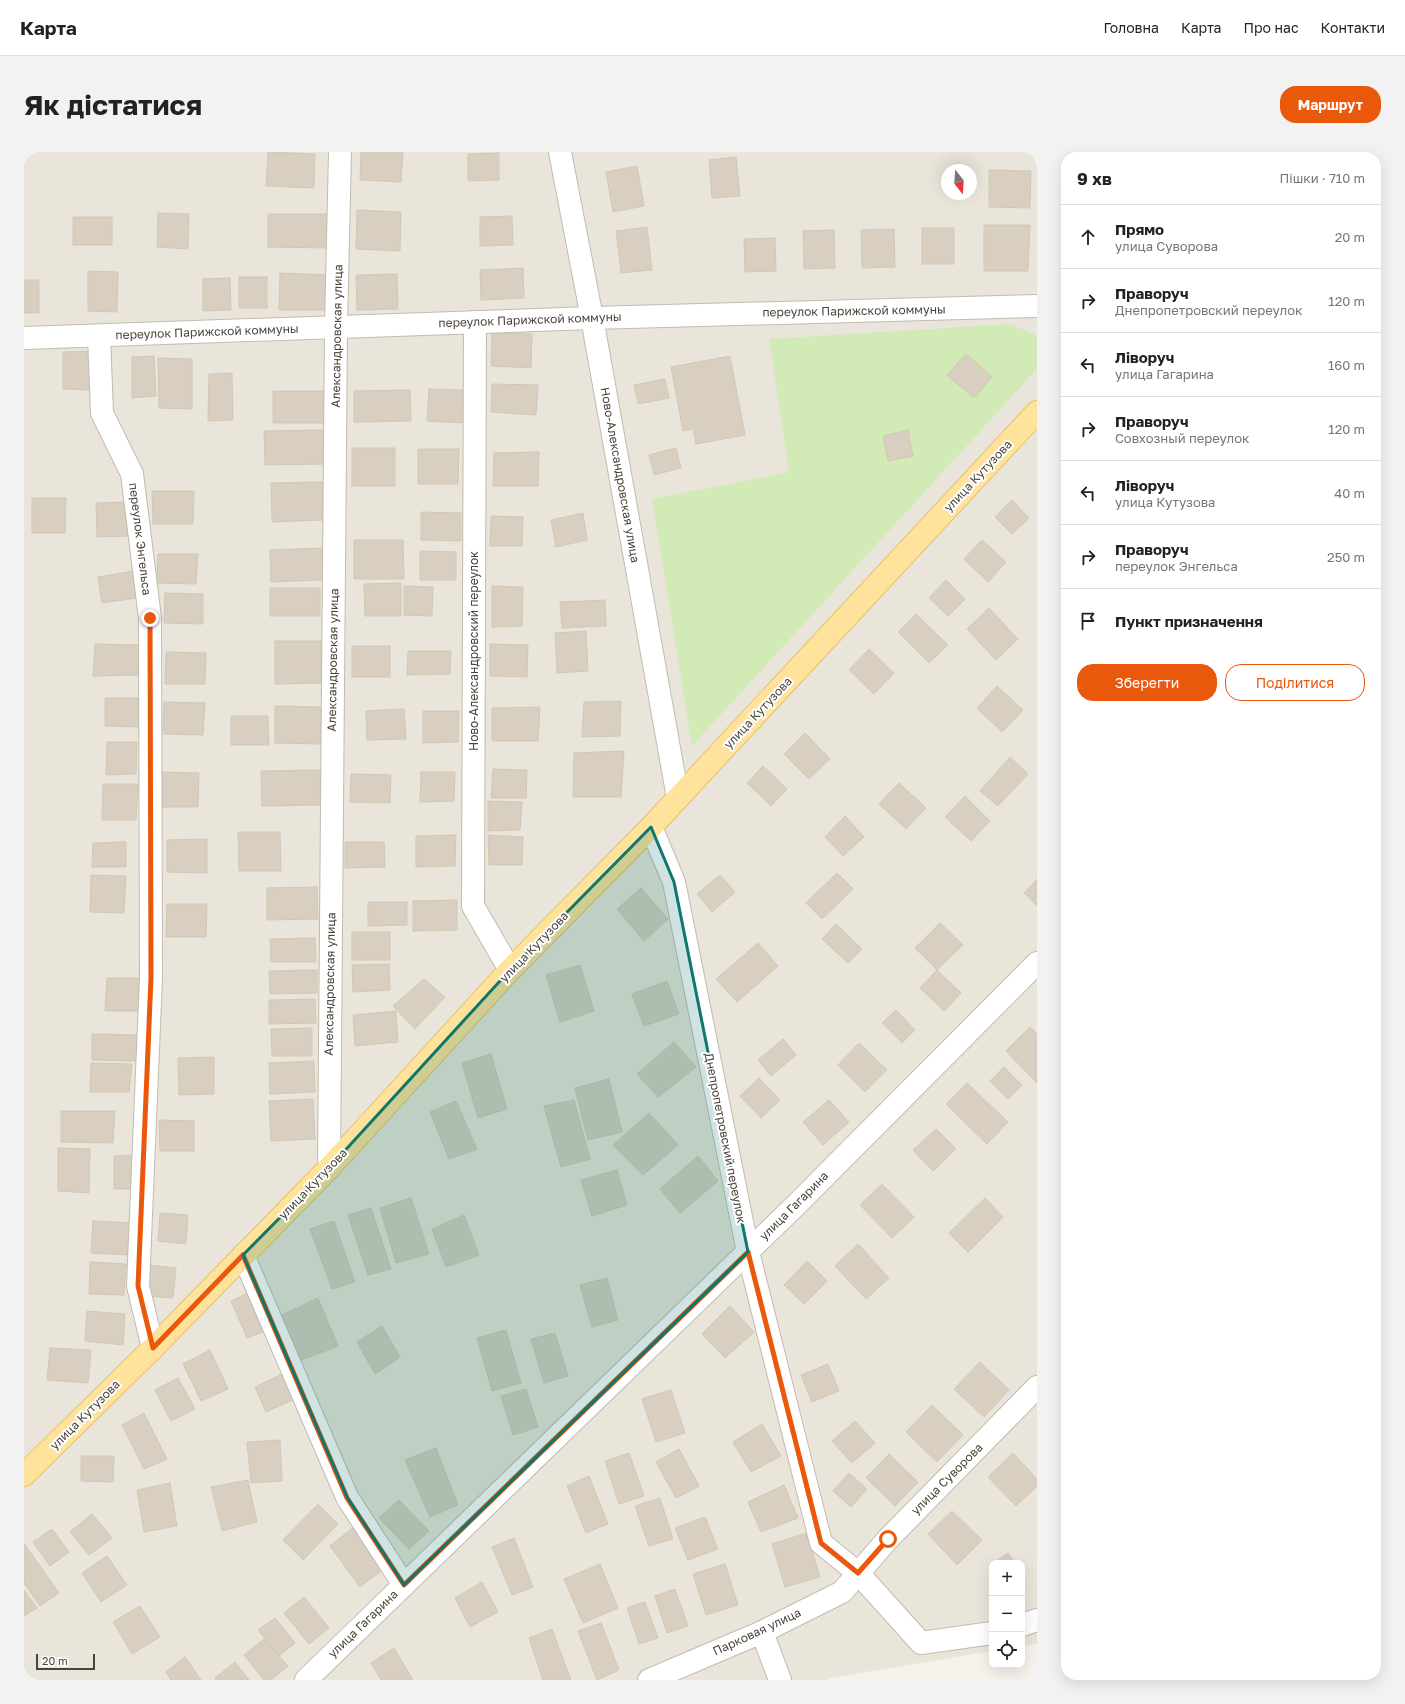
<!DOCTYPE html>
<html lang="uk">
<head>
<meta charset="utf-8">
<style>
	:root { --surface:#fff; --page:#f2f2f2; --text:#222; --muted:#767676; --line:#e0e0e0; --accent:#ea580c }
	body { margin:0; font-family:"Golos Text",sans-serif; background:var(--page); color:var(--text) }
	.controls { position:absolute; right:12px; bottom:12px; display:grid; overflow:hidden; border-radius:8px; box-shadow:0 4px 16px #0002 }
	.controls button { width:36px; height:36px; display:grid; place-items:center; padding:0; border:0; border-bottom:1px solid var(--line); background:var(--surface); color:var(--text); font:20px sans-serif }
	.compass { position:absolute; left:917px; top:12px; width:36px; height:36px; border-radius:50%; background:var(--surface); box-shadow:0 4px 16px #0002; rotate:163deg }
	.scale { position:absolute; left:12px; bottom:10px; width:59px; box-sizing:border-box; padding-left:4px; border:2px solid #4b4439; border-top:0; font-size:11px; line-height:14px; white-space:nowrap; color:#4b4439; -webkit-text-stroke:3px #fff; paint-order:stroke }
	.stop { position:absolute; width:12px; height:12px; margin:-9px; border:3px solid #ea580c; border-radius:50%; background:#fff }
	.stop.end { background:#ea580c; border-color:#fff; box-shadow:0 1px 4px #0008 }
	.list { margin:0; padding:0; list-style:none }
	h2 { display:flex; justify-content:space-between; align-items:center; height:52px; margin:0; padding:0 16px; font-size:17px }
	h2 small { font-size:13px; font-weight:400; color:var(--muted) }
	.list li { display:grid; grid-template-columns:26px 1fr auto; gap:12px; align-items:center; box-sizing:border-box; height:64px; padding:0 16px; border-top:1px solid var(--line) }
	.list b { display:block; font-size:15px; white-space:nowrap }
	.list p { margin:0; font-size:13px; white-space:nowrap; color:var(--muted) }
	.list em { font-size:13px; font-style:normal; color:var(--muted) }
	.actions { display:flex; gap:8px; padding:12px 16px }
	.actions a { flex:1; padding:9px 0; border:1px solid var(--accent); border-radius:16px; text-align:center; font-size:14px; color:var(--accent) }
	.actions .main { background:var(--accent); color:#fff }
	.icon { flex:none; width:22px; height:22px; fill:none; stroke:currentColor; stroke-width:2; stroke-linecap:round; stroke-linejoin:round }
	.map { position:relative; flex:none; width:1013px; height:1528px; overflow:hidden; border-radius:16px }
	header { display:flex; align-items:center; gap:24px; box-sizing:border-box; height:56px; padding:0 20px; background:var(--surface); border-bottom:1px solid var(--line) }
	header strong { font-size:19px }
	nav { display:flex; gap:22px; margin-inline-start:auto; font-size:14px }
	.intro { display:flex; align-items:center; justify-content:space-between; box-sizing:border-box; height:96px; padding:0 24px }
	h1 { margin:0; font-size:28px }
	.button { padding:10px 18px; border-radius:16px; background:var(--accent); color:#fff; font-size:14px; font-weight:700 }
	main { display:flex; gap:24px; padding:0 24px }
	aside { flex:1; background:var(--surface); border-radius:16px; box-shadow:0 4px 16px #0002 }
	.map>svg:first-child { display:block }
	.residential { fill:#eae5da; fill-rule:evenodd }
	.green { fill:#d2eab5 }
	.building { fill:#d8cfc1; stroke:#d3c7b4 }
	.lines { fill:none; stroke-linecap:round; stroke-linejoin:round }
	.minor-casing { stroke:#c2bbae; stroke-width:24 }
	.major-casing { stroke:#e6c16a; stroke-width:24 }
	.minor { stroke:#fff; stroke-width:22 }
	.major { stroke:#ffe39c; stroke-width:22 }
	.route { stroke:#ea580c; stroke-width:5 }
	.marked { fill:#0f766e; fill-opacity:0.2; stroke:#0f766e; stroke-width:3; stroke-linejoin:round }
	.labels { text-anchor:middle; stroke-width:4; stroke-linejoin:round; paint-order:stroke }
	.street-label { font-size:12px; fill:#4b4439; stroke:#fff }
</style>
</head>
<body>
<header>
<strong>Карта</strong>
<nav><a>Головна</a><a>Карта</a><a>Про нас</a><a>Контакти</a></nav>
</header>
<div class="intro"><h1>Як дістатися</h1><a class="button">Маршрут</a></div>
<main>
<div class="map">
<svg width="1013" height="1528" viewBox="0 0 1013 1528">
	<rect width="100%" height="100%" fill="#f6f3ec"/>
	<path class="residential" d="M0 0H1013V1492L998 1494V1411H968V1499L806 1526 803 1528H0ZM923 18H947V42H923Z"/>
	<path class="green" d="M987 172 1013 184V217L668 594 628 347 765 320 745 187Z"/>
	<g class="building">
		<path d="M244 0 291 2 290 36 242 34Z"/>
		<path d="M337 0H379L377 30 336 28Z"/>
		<path d="M475 1V28L444 29V2Z"/>
		<path d="M712 5 716 44 688 46 685 8Z"/>
		<path d="M613 14 620 54 589 60 582 20Z"/>
		<path d="M965 18 1007 19 1006 56 965 55Z"/>
		<path d="M333 58 377 60 376 99 332 97Z"/>
		<path d="M134 61 165 62 164 97 133 95Z"/>
		<path d="M244 62H305L304 96 244 95Z"/>
		<path d="M488 64 489 93 456 94V65Z"/>
		<rect x="49" y="65" width="39" height="28"/>
		<path d="M960 73H1006L1004 119H960Z"/>
		<path d="M623 75 628 118 597 121 592 79Z"/>
		<rect x="898" y="76" width="32" height="36"/>
		<path d="M870 77 871 115 838 116 837 78Z"/>
		<path d="M810 78 811 116 780 117 779 79Z"/>
		<path d="M751 86 752 119 721 120 720 87Z"/>
		<path d="M499 116 500 146 457 148 456 118Z"/>
		<path d="M64 119 94 120 93 160 64 159Z"/>
		<path d="M256 121 304 123 303 158H255Z"/>
		<path d="M373 122 374 157 333 158 332 123Z"/>
		<rect x="215" y="125" width="28" height="31"/>
		<path d="M206 126 207 158 179 159V127Z"/>
		<rect x="0" y="128" width="15" height="33"/>
		<path d="M468 181 508 182 507 216 467 214Z"/>
		<path d="M70 199 71 238 39 237V200Z"/>
		<path d="M942 202 968 225 950 246 923 223Z"/>
		<path d="M130 204 132 244 108 246V205Z"/>
		<path d="M706 204 721 283 672 292 669 277 659 279 647 215Z"/>
		<path d="M134 206 168 207V257L135 256Z"/>
		<path d="M208 221 209 268 184 269 185 222Z"/>
		<path d="M641 227 645 246 614 252 610 233Z"/>
		<path d="M468 232 514 233 512 263 467 260Z"/>
		<path d="M405 237 439 238V271L403 269Z"/>
		<path d="M386 238 387 269 330 270V239Z"/>
		<rect x="249" y="239" width="51" height="32"/>
		<path d="M299 278V312L241 313 240 279Z"/>
		<path d="M884 278 889 304 864 309 859 284Z"/>
		<rect x="328" y="296" width="43" height="38"/>
		<path d="M652 296 657 316 630 323 625 303Z"/>
		<path d="M394 297H435L434 332H394Z"/>
		<path d="M515 300 514 334H469L470 301Z"/>
		<path d="M298 330 299 368 248 370 247 331Z"/>
		<path d="M128 339H170L169 372H129Z"/>
		<path d="M8 346H42L41 381H8Z"/>
		<path d="M988 348 1005 366 988 382 971 365Z"/>
		<path d="M104 350V384L73 385 72 351Z"/>
		<path d="M397 360 437 361V389L397 388Z"/>
		<path d="M559 361 563 388 532 395 527 368Z"/>
		<path d="M467 364 499 365 498 394H466Z"/>
		<path d="M330 388H379L380 427H330Z"/>
		<path d="M958 388 982 410 964 430 940 407Z"/>
		<path d="M298 396 299 428 247 430 246 398Z"/>
		<path d="M396 399 432 400V428H396Z"/>
		<path d="M134 402H174L172 432 133 431Z"/>
		<path d="M110 419 113 446 78 451 74 425Z"/>
		<path d="M922 428 941 447 924 464 905 446Z"/>
		<path d="M377 431V464H341L340 432Z"/>
		<path d="M380 434 409 435 408 464 380 463Z"/>
		<path d="M468 434 499 435 498 474 468 475Z"/>
		<rect x="246" y="436" width="50" height="28"/>
		<path d="M141 441 179 442V472L140 471Z"/>
		<path d="M581 448 582 474 538 476 536 450Z"/>
		<path d="M965 456 994 487 972 508 943 477Z"/>
		<path d="M892 462 924 493 905 511 874 480Z"/>
		<path d="M562 479 564 519 533 521 531 481Z"/>
		<path d="M251 489H297V531L251 532Z"/>
		<path d="M71 492 117 493 114 523 69 524Z"/>
		<path d="M466 492 504 493 503 525 466 524Z"/>
		<rect x="328" y="494" width="38" height="31"/>
		<path d="M845 497 870 521 850 542 825 518Z"/>
		<path d="M384 499H427L426 522 383 523Z"/>
		<path d="M142 500 182 501 181 532H141Z"/>
		<path d="M973 534 999 558 978 580 953 556Z"/>
		<path d="M81 546H115V575L81 574Z"/>
		<path d="M597 549 596 584 558 585 560 550Z"/>
		<path d="M140 550 181 551 179 583 139 582Z"/>
		<path d="M251 554 297 555V592L251 591Z"/>
		<path d="M516 555 514 589H468V556Z"/>
		<path d="M380 557 382 587 343 588 342 559Z"/>
		<path d="M399 559H435L434 590 399 591Z"/>
		<path d="M207 564H244L245 593H207Z"/>
		<path d="M781 581 806 607 785 627 760 602Z"/>
		<path d="M83 590H113L112 622 82 623Z"/>
		<path d="M600 599 597 645H549L550 601Z"/>
		<path d="M986 605 1004 622 974 654 956 639Z"/>
		<path d="M739 614 763 637 747 654 723 631Z"/>
		<path d="M469 617 503 618 502 646H467Z"/>
		<path d="M296 618V653L238 654 237 619Z"/>
		<path d="M138 620 175 621 174 655H138Z"/>
		<path d="M397 620H431L430 649 396 650Z"/>
		<path d="M327 622 367 623 366 651 326 650Z"/>
		<path d="M875 631 902 656 882 677 855 652Z"/>
		<path d="M79 632H114L112 668H78Z"/>
		<path d="M941 644 966 669 947 689 921 665Z"/>
		<path d="M464 649 498 650 496 678 464 679Z"/>
		<path d="M821 664 840 685 819 704 801 685Z"/>
		<path d="M214 680H256L257 719H215Z"/>
		<path d="M432 683 431 714 392 715V684Z"/>
		<path d="M464 683 499 685 498 713H465Z"/>
		<path d="M183 687V721L143 720V688Z"/>
		<path d="M102 690V715H68L69 691Z"/>
		<path d="M321 690H360L361 715 321 716Z"/>
		<path d="M813 721 829 737 798 767 782 751Z"/>
		<path d="M67 723 102 724 100 761 66 760Z"/>
		<path d="M696 723 711 740 688 760 673 742Z"/>
		<path d="M1013 727V754L1000 741Z"/>
		<path d="M293 735 294 767 243 768V736Z"/>
		<path d="M617 736 644 767 620 789 593 757Z"/>
		<path d="M433 748V778L389 779V749Z"/>
		<path d="M344 750H383V773L344 774Z"/>
		<path d="M143 752H183L182 785H142Z"/>
		<path d="M916 771 939 793 913 818 891 796Z"/>
		<path d="M812 772 838 797 824 811 798 787Z"/>
		<rect x="328" y="780" width="38" height="28"/>
		<path d="M291 786 292 810H247L246 787Z"/>
		<path d="M734 791 754 814 713 850 692 827Z"/>
		<path d="M365 812 366 838 329 840 328 813Z"/>
		<path d="M556 813 570 859 536 870 522 823Z"/>
		<path d="M293 818V841L246 842 245 819Z"/>
		<path d="M913 818 937 841 920 859 896 836Z"/>
		<path d="M83 826H119L117 859H81Z"/>
		<path d="M400 827 421 845 391 877 369 854Z"/>
		<path d="M643 829 655 862 620 874 608 842Z"/>
		<path d="M291 847 292 871 245 872V848Z"/>
		<path d="M872 858 891 878 878 891 858 871Z"/>
		<path d="M372 859 374 890 331 894 329 863Z"/>
		<path d="M1006 875 1013 882V931L982 899Z"/>
		<path d="M288 876V904H248L247 877Z"/>
		<path d="M68 882 114 883 113 909 68 908Z"/>
		<path d="M759 887 772 903 747 924 734 908Z"/>
		<path d="M650 890 672 915 634 945 613 922Z"/>
		<path d="M835 891 863 918 841 940 814 913Z"/>
		<path d="M467 902 483 957 454 966 438 911Z"/>
		<path d="M190 905V942L155 943 154 906Z"/>
		<path d="M290 909 291 940 246 942 245 911Z"/>
		<path d="M67 911 108 912 105 940H66Z"/>
		<path d="M980 915 998 933 984 947 966 929Z"/>
		<path d="M735 926 756 948 737 966 716 944Z"/>
		<path d="M585 927 598 980 564 988 551 936Z"/>
		<path d="M943 931 984 970 963 992 922 952Z"/>
		<path d="M289 947 291 987 247 989 245 949Z"/>
		<path d="M550 948 566 1007 537 1015 520 954Z"/>
		<path d="M805 948 825 970 799 993 779 970Z"/>
		<path d="M432 949 453 997 425 1007 406 960Z"/>
		<path d="M37 959H91L89 991 37 990Z"/>
		<path d="M625 961 654 993 619 1023 589 993Z"/>
		<path d="M135 968 170 969V999H136Z"/>
		<path d="M912 977 932 997 909 1019 889 998Z"/>
		<path d="M34 996 66 997 65 1041 34 1039Z"/>
		<path d="M113 1003V1037H90V1004Z"/>
		<path d="M674 1004 694 1029 656 1061 636 1037Z"/>
		<path d="M593 1018 603 1053 568 1064 557 1028Z"/>
		<path d="M858 1032 890 1065 868 1086 836 1053Z"/>
		<path d="M387 1046 405 1102 372 1111 356 1056Z"/>
		<path d="M961 1046 979 1065 944 1100 925 1081Z"/>
		<path d="M347 1056 367 1117 344 1123 324 1063Z"/>
		<path d="M136 1061 164 1063 162 1092 134 1089Z"/>
		<path d="M440 1063 455 1103 422 1115 408 1077Z"/>
		<path d="M69 1069 106 1071 104 1103 67 1101Z"/>
		<path d="M310 1069 331 1130 308 1137 286 1077Z"/>
		<path d="M834 1092 865 1126 842 1147 811 1114Z"/>
		<path d="M783 1109 803 1129 780 1152 760 1133Z"/>
		<path d="M66 1110 102 1112 100 1143 65 1142Z"/>
		<path d="M126 1113 152 1116 149 1146 124 1144Z"/>
		<path d="M583 1126 594 1168 568 1175 556 1133Z"/>
		<path d="M230 1138 247 1177 223 1186 207 1149Z"/>
		<path d="M294 1146 314 1194 275 1209 254 1165Z"/>
		<path d="M706 1154 730 1180 701 1206 678 1182Z"/>
		<path d="M63 1159 101 1162 99 1193 61 1189Z"/>
		<path d="M358 1174 376 1205 351 1222 333 1190Z"/>
		<path d="M482 1178 497 1231 468 1239 453 1186Z"/>
		<path d="M531 1181 544 1224 520 1231 507 1187Z"/>
		<path d="M26 1196 67 1198 64 1231 23 1228Z"/>
		<path d="M186 1198 204 1237 177 1249 159 1212Z"/>
		<path d="M956 1210 985 1238 960 1265 930 1237Z"/>
		<path d="M804 1212 815 1239 788 1250 777 1223Z"/>
		<path d="M262 1220 273 1246 242 1260 231 1235Z"/>
		<path d="M154 1226 171 1257 147 1269 131 1238Z"/>
		<path d="M502 1237 514 1275 489 1283 477 1244Z"/>
		<path d="M647 1238 661 1281 632 1290 618 1247Z"/>
		<path d="M908 1253 939 1283 913 1310 882 1280Z"/>
		<path d="M120 1261 143 1307 120 1317 98 1273Z"/>
		<path d="M831 1269 851 1291 828 1311 808 1289Z"/>
		<path d="M738 1272 757 1304 727 1320 709 1290Z"/>
		<path d="M256 1288 258 1329 227 1331 223 1290Z"/>
		<path d="M412 1296 434 1353 406 1365 381 1308Z"/>
		<path d="M655 1297 675 1334 652 1346 632 1310Z"/>
		<path d="M605 1301 620 1344 595 1352 581 1309Z"/>
		<path d="M989 1301 1013 1327V1334L992 1354 964 1325Z"/>
		<path d="M865 1302 894 1330 871 1354 842 1326Z"/>
		<path d="M57 1304H90L89 1330 57 1329Z"/>
		<path d="M825 1321 843 1337 827 1355 809 1339Z"/>
		<path d="M565 1324 584 1372 562 1381 543 1334Z"/>
		<path d="M224 1328 233 1370 198 1379 187 1335Z"/>
		<path d="M146 1331 153 1374 120 1380 113 1338Z"/>
		<path d="M760 1333 774 1366 737 1380 724 1350Z"/>
		<path d="M636 1346 649 1387 625 1394 611 1354Z"/>
		<path d="M375 1348 405 1379 385 1397 355 1366Z"/>
		<path d="M294 1352 314 1372 279 1408 259 1388Z"/>
		<path d="M928 1359 958 1388 933 1413 904 1382Z"/>
		<path d="M68 1362 88 1386 65 1403 46 1380Z"/>
		<path d="M681 1365 694 1397 664 1408 651 1376Z"/>
		<path d="M330 1375 360 1417 336 1435 306 1394Z"/>
		<path d="M28 1377 45 1400 26 1414 9 1390Z"/>
		<path d="M783 1381 796 1425 761 1435 748 1392Z"/>
		<path d="M490 1386 509 1435 488 1443 468 1395Z"/>
		<path d="M0 1391 35 1441 16 1454 0 1431Z"/>
		<path d="M984 1401 991 1411H970Z"/>
		<path d="M83 1404 103 1433 77 1450 58 1421Z"/>
		<path d="M576 1412 594 1456 559 1471 540 1427Z"/>
		<path d="M701 1412 714 1453 682 1463 669 1422Z"/>
		<path d="M458 1430 474 1460 446 1475 431 1446Z"/>
		<path d="M651 1437 664 1474 643 1481 631 1444Z"/>
		<path d="M0 1438 13 1456 0 1464Z"/>
		<path d="M280 1445 305 1476 285 1492 260 1461Z"/>
		<path d="M621 1450 634 1486 615 1492 603 1456Z"/>
		<path d="M116 1454 136 1485 108 1502 89 1470Z"/>
		<path d="M251 1466 271 1491 255 1504 234 1478Z"/>
		<path d="M577 1471 595 1518 573 1528 554 1479Z"/>
		<path d="M528 1477 547 1528H519L505 1486Z"/>
		<path d="M240 1487 264 1514 247 1528H240L220 1503Z"/>
		<path d="M370 1496 389 1528H357L347 1511Z"/>
		<path d="M161 1505 177 1528H147L142 1520Z"/>
		<path d="M211 1510 225 1528H192L191 1526Z"/>
	</g>
	<g class="lines">
		<g class="minor-casing">
			<g id="minor">
				<path d="M536 0 568 166 654 646"/>
				<path d="M451 170 449 754 486 818"/>
				<path d="M75 184 78 261 108 322 126 466 127 826 114 1134 129 1196"/>
				<path d="M0 186 568 166 1013 154"/>
				<path d="M627 675 650 730 724 1100 797 1391 834 1421 897 1491 968 1481"/>
				<path d="M305 1016 312 175 316 0"/>
				<path d="M219 1103 323 1345 380 1433"/>
				<path d="M998 1473 1013 1468"/>
				<path d="M738 1480 756 1528"/>
				<path d="M282 1528 771 1054 1013 811"/>
				<path d="M625 1528 738 1480 818 1440 864 1387 1013 1235"/>
			</g>
		</g>
		<g class="major-casing">
			<path id="major" d="M0 1323 129 1196 305 1016 486 818 627 675 1013 260"/>
		</g>
		<use href="#minor" class="minor"/>
		<use href="#major" class="major"/>
	</g>
	<g class="lines">
		<path class="route" d="M126 466 127 826 114 1134 129 1196 219 1103 323 1346 380 1433 724 1100 797 1391 834 1421 864 1387"/>
	</g>
	<path class="marked" d="M627 675 650 730 724 1100 380 1433 323 1345 219 1103 305 1016 486 818Z"/>
	<g class="labels">
		<g class="street-label">
			<text transform="translate(830 159) rotate(-1)" y="4">переулок Парижской коммуны</text>
			<text transform="translate(506 168) rotate(-2)" y="4">переулок Парижской коммуны</text>
			<text transform="translate(183 180) rotate(-2)" y="4">переулок Парижской коммуны</text>
			<text transform="translate(313 184) rotate(-89)" y="4">Александровская улица</text>
			<text transform="translate(596 323) rotate(80)" y="4">Ново-Александровская улица</text>
			<text transform="translate(954 324) rotate(-47)" y="4">улица Кутузова</text>
			<text transform="translate(116 387) rotate(83)" y="4">переулок Энгельса</text>
			<text transform="translate(450 499) rotate(-90)" y="4">Ново-Александровский переулок</text>
			<text transform="translate(309 508) rotate(-89)" y="4">Александровская улица</text>
			<text transform="translate(734 561) rotate(-47)" y="4">улица Кутузова</text>
			<text transform="translate(510 795) rotate(-46)" y="4">улица Кутузова</text>
			<text transform="translate(306 832) rotate(-89)" y="4">Александровская улица</text>
			<text transform="translate(701 986) rotate(79)" y="4">Днепропетровский переулок</text>
			<text transform="translate(289 1032) rotate(-46)" y="4">улица Кутузова</text>
			<text transform="translate(770 1054) rotate(-45)" y="4">улица Гагарина</text>
			<text transform="translate(61 1263) rotate(-45)" y="4">улица Кутузова</text>
			<text transform="translate(923 1327) rotate(-45)" y="4">улица Суворова</text>
			<text transform="translate(339 1472) rotate(-44)" y="4">улица Гагарина</text>
			<text transform="translate(733 1480) rotate(-25)" y="4">Парковая улица</text>
		</g>
	</g>
</svg>
<div class="controls">
<button>+</button>
<button>−</button>
<button><svg class="icon" aria-label="locate" viewBox="0 0 24 24"><circle cx="12" cy="12" r="6"/><path d="M12 2v4M12 18v4M2 12h4M18 12h4"/></svg></button>
</div>
<svg class="compass" viewBox="-18 -18 36 36"><path d="M0-13l5 13h-10z" fill="#e53935"/><path d="M0 13l5-13h-10z" fill="#767676"/></svg>
<div class="scale">20 m</div>
<div class="stop" style="left:864px;top:1387px"></div>
<div class="stop end" style="left:126px;top:466px"></div>
</div>
<aside>
<h2>9 хв<small>Пішки · 710 m</small></h2>
<ul class="list">
<li><svg class="icon" aria-label="ahead" viewBox="0 0 24 24"><path d="M12 20V5M6 11l6-6 6 6"/></svg><div><b>Прямо</b><p>улица Суворова</p></div><em>20 m</em></li>
<li><svg class="icon" aria-label="right" viewBox="0 0 24 24"><path d="M7 20v-9h11M14 6l5 5-5 5"/></svg><div><b>Праворуч</b><p>Днепропетровский переулок</p></div><em>120 m</em></li>
<li><svg class="icon" aria-label="left" viewBox="0 0 24 24"><path d="M17 20v-9H6M10 6l-5 5 5 5"/></svg><div><b>Ліворуч</b><p>улица Гагарина</p></div><em>160 m</em></li>
<li><svg class="icon" aria-label="right" viewBox="0 0 24 24"><path d="M7 20v-9h11M14 6l5 5-5 5"/></svg><div><b>Праворуч</b><p>Совхозный переулок</p></div><em>120 m</em></li>
<li><svg class="icon" aria-label="left" viewBox="0 0 24 24"><path d="M17 20v-9H6M10 6l-5 5 5 5"/></svg><div><b>Ліворуч</b><p>улица Кутузова</p></div><em>40 m</em></li>
<li><svg class="icon" aria-label="right" viewBox="0 0 24 24"><path d="M7 20v-9h11M14 6l5 5-5 5"/></svg><div><b>Праворуч</b><p>переулок Энгельса</p></div><em>250 m</em></li>
<li><svg class="icon" aria-label="arrive" viewBox="0 0 24 24"><path d="M6 21V4h12l-3 4 3 4H6"/></svg><div><b>Пункт призначення</b></div></li>
</ul>
<div class="actions"><a class="main">Зберегти</a><a>Поділитися</a></div>
</aside>
</main>
</body>
</html>
